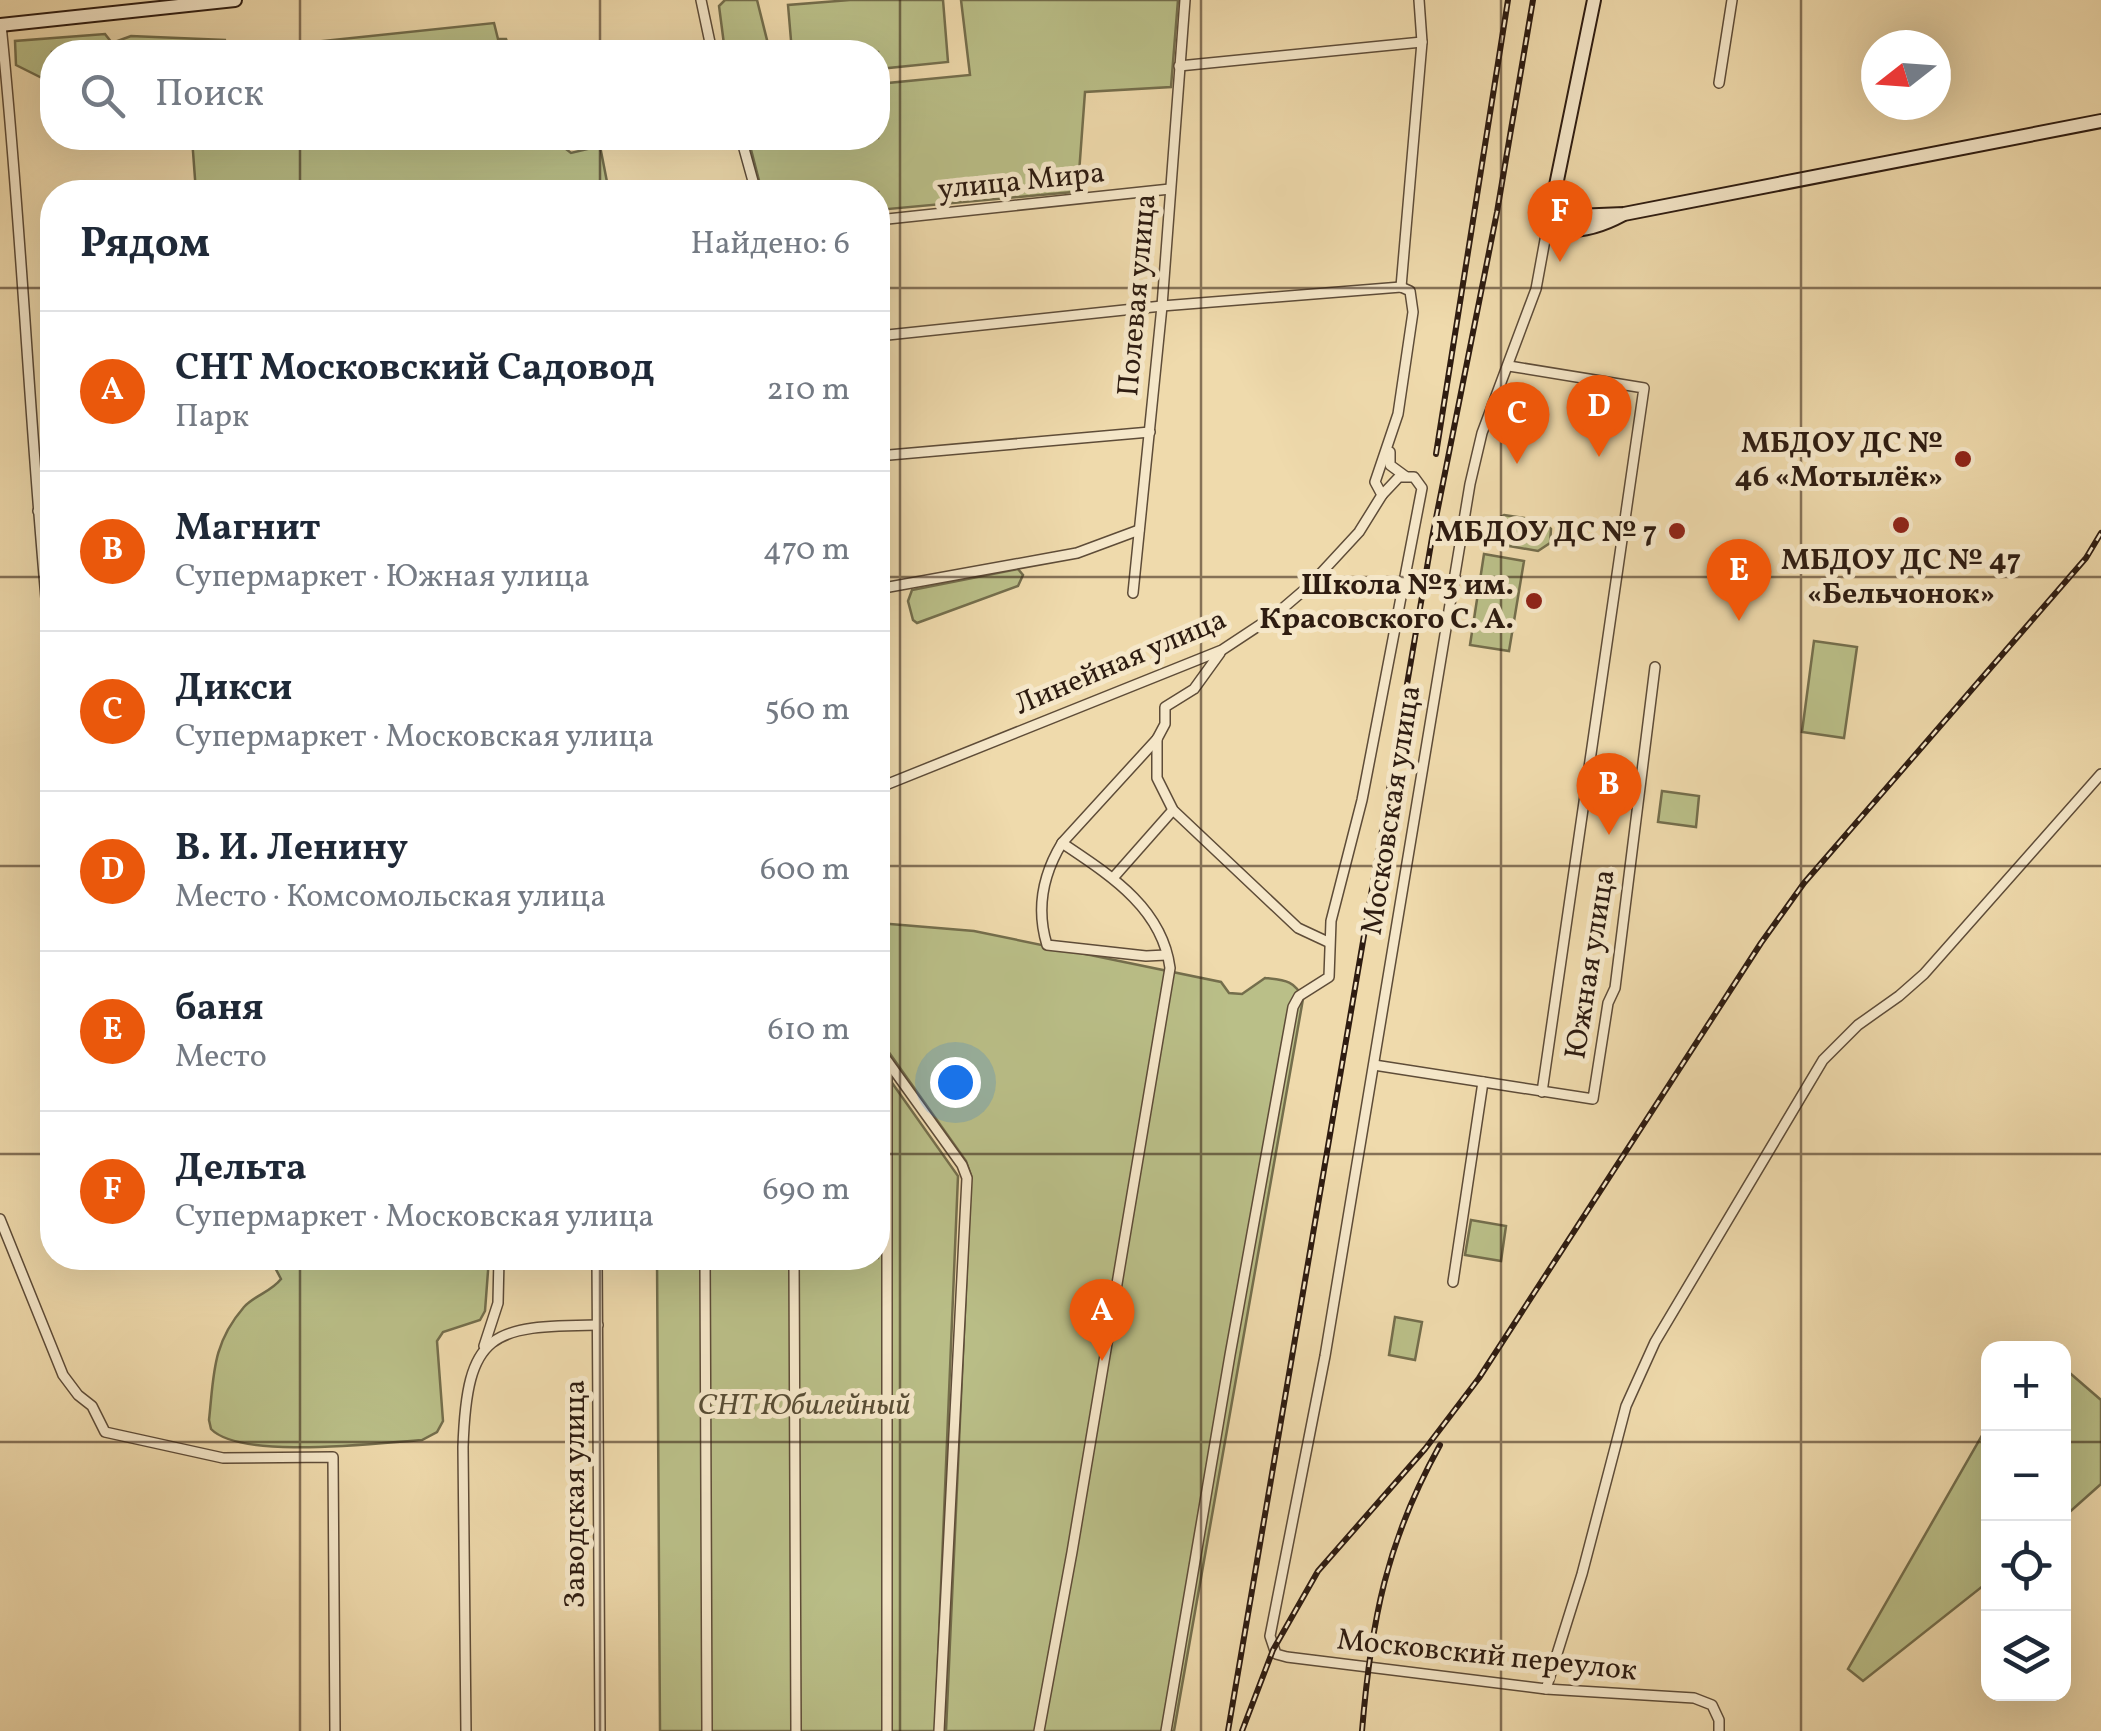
<!DOCTYPE html>
<html lang="ru">
<head>
<meta charset="utf-8">
<style>
	:root { --surface:#fff; --page:#f2f2f3; --text:#1f2937; --muted:#747a83; --line:#e0e1e3; --accent:#ea580c }
	body { margin:0; font-family:Vollkorn,serif; background:var(--page); color:var(--text) }
	.controls { position:absolute; right:30px; bottom:30px; display:grid; overflow:hidden; border-radius:20px; box-shadow:0 10px 40px #0002 }
	.controls button { width:90px; height:90px; display:grid; place-items:center; padding:0; border:0; border-bottom:2px solid var(--line); background:var(--surface); color:var(--text); font:50px sans-serif }
	.compass { position:absolute; left:1861px; top:30px; width:90px; height:90px; border-radius:50%; background:var(--surface); box-shadow:0 10px 40px #0002; rotate:253deg }
	.you { position:absolute; left:955px; top:1082px; width:35px; height:35px; margin:-25px; border:8px solid #fff; border-radius:50%; background:#1a73e8; box-shadow:0 0 0 15px #1a73e833 }
	.badge { display:grid; place-items:center; width:65px; height:65px; border-radius:50%; background:var(--accent); color:#fff; font-size:32px; font-weight:700 }
	.pin { position:absolute; translate:-50% -82px; filter:drop-shadow(0 2px 5px #0008) }
	.pin::after { content:''; position:absolute; top:52px; width:35px; height:30px; background:inherit; clip-path:polygon(0 0,100% 0,50% 100%) }
	.list { margin:0; padding:0; list-style:none }
	h2 { display:flex; justify-content:space-between; align-items:center; height:130px; margin:0; padding:0 40px; font-size:42px }
	h2 small { font-size:32px; font-weight:400; color:var(--muted) }
	.list li { display:grid; grid-template-columns:65px 1fr auto; gap:30px; align-items:center; box-sizing:border-box; height:160px; padding:0 40px; border-top:2px solid var(--line) }
	.list b { display:block; font-size:38px; white-space:nowrap }
	.list p { margin:0; font-size:32px; white-space:nowrap; color:var(--muted) }
	.list em { font-size:32px; font-style:normal; color:var(--muted) }
	.icon { flex:none; width:55px; height:55px; fill:none; stroke:currentColor; stroke-width:2; stroke-linecap:round; stroke-linejoin:round }
	.map { position:relative; flex:none; width:2101px; height:1731px; overflow:hidden }
	.search { position:absolute; background:var(--surface); box-shadow:0 10px 40px #0002; left:40px; top:40px; width:850px; height:110px; display:flex; align-items:center; gap:25px; box-sizing:border-box; padding:0 35px; border-radius:40px; color:var(--muted); font-size:38px }
	.panel { position:absolute; background:var(--surface); box-shadow:0 10px 40px #0002; left:40px; top:180px; width:850px; height:1090px; border-radius:40px }
	.map>svg:first-child { display:block }
	.green { fill:#babf88; stroke:#746e4c; stroke-width:2.5 }
	.lines { fill:none; stroke-linecap:round; stroke-linejoin:round }
	.street-casing { stroke:#5e4c38; stroke-width:12 }
	.secondary-casing { stroke:#2e1c11; stroke-width:16 }
	.street { stroke:#f5e7c9; stroke-width:9 }
	.secondary { stroke:#f5e7c9; stroke-width:12 }
	.rail-casing { stroke:#2e1c11; stroke-width:6 }
	.rail { stroke:#f5e7c9; stroke-width:2.5; stroke-dasharray:8; stroke-linecap:butt }
	.grid { fill:none; stroke:#2e1c11; stroke-width:2.5; stroke-opacity:0.55 }
	.poi-dot { fill:#8f2418; stroke:#f5e7c9; stroke-width:4 }
	.labels { text-anchor:middle; stroke-width:10; stroke-linejoin:round; paint-order:stroke }
	.street-label { font-size:30px; fill:#2e1c11; stroke:#f5e7c9 }
	.poi-label { font-size:30px; font-weight:bold; fill:#2e1c11; stroke:#f5e7c9; text-anchor:end }
	.park-label { font-size:30px; font-style:italic; fill:#584d35; stroke:#f5e7c9 }
</style>
</head>
<body>
<div class="map">
<svg width="2101" height="1731" viewBox="0 0 2101 1731">
	<rect width="100%" height="100%" fill="#efdaac"/>
	<filter id="stains"><feTurbulence type="fractalNoise" baseFrequency=".002" numOctaves="4"/><feColorMatrix values="0 0 0 0 .2 0 0 0 0 .09 0 0 0 0 .02 0 0 0 .5 -.17"/></filter>
	<radialGradient id="worn" r=".72"><stop offset=".6" stop-color="#630" stop-opacity="0"/><stop offset="1" stop-color="#630" stop-opacity=".3"/></radialGradient>
	<g class="green">
		<path d="M725 0H757L770 52H725L719 6Z"/>
		<path d="M850 0H943L948 62 878 69V52H792L788 5Z"/>
		<path d="M961 0H1178L1171 87 1085 92 1078 187 1073 192 878 210V192H762L748 138H878V84L970 75Z"/>
		<path d="M494 23 498 39H506L511 52H219Z"/>
		<path d="M105 34 112 43 131 36 226 40 169 52H52V83L16 65 15 41Z"/>
		<path d="M192 138H552L571 153 600 146 609 192H196Z"/>
		<path d="M1504 515 1544 521 1551 529 1550 543 1538 551 1498 544 1491 535 1493 521Z"/>
		<path d="M1484 554 1524 561 1509 651 1470 645Z"/>
		<path d="M1018 569 1023 575 1018 586 917 623 913 620 908 601 912 590Z"/>
		<path d="M1814 641 1857 647 1844 738 1802 732Z"/>
		<path d="M1662 791 1699 796 1696 827 1658 822Z"/>
		<path d="M878 923 974 931 1221 982 1229 993 1242 994 1265 978C1284 980 1295 980 1303 999L1174 1731H946L971 1176 966 1161 878 1037Z"/>
		<path d="M878 1063 958 1176 935 1731H660L657 1258H878Z"/>
		<path d="M1471 1220 1506 1226 1501 1261 1465 1255Z"/>
		<path d="M270 1258H489L485 1311 480 1320 443 1332 437 1341 443 1421 437 1432 422 1440C378 1443 241 1460 211 1429L209 1420C214 1374 212 1344 244 1307 255 1295 271 1292 281 1279Z"/>
		<path d="M1395 1317 1422 1322 1415 1360 1389 1355Z"/>
		<path d="M2064 1368 2101 1400V1484L2064 1517Z"/>
		<path d="M1988 1425V1582L1863 1681 1848 1669Z"/>
	</g>
	<g class="lines">
		<g class="street-casing">
			<g id="street">
				<path d="M701 0 712 52"/>
				<path d="M1 25C23 236 30 449 52 661"/>
				<path d="M1179 66 1422 42"/>
				<path d="M1719 83 1732 0"/>
				<path d="M741 138 756 192"/>
				<path d="M878 220 1170 189"/>
				<path d="M1547 229 1536 289 1482 433 1470 484 1325 1356 1270 1636 1276 1654 1287 1657 1546 1689 1694 1698 1712 1705 1719 1720V1731"/>
				<path d="M1401 287 1422 42 1419 0"/>
				<path d="M878 336 1162 306 1401 287"/>
				<path d="M1509 366 1644 388 1542 1092"/>
				<path d="M1390 452V465L1405 476"/>
				<path d="M878 456 1150 432"/>
				<path d="M38 511 52 528"/>
				<path d="M878 589 1077 553 1139 530"/>
				<path d="M1133 593 1162 306 1185 0"/>
				<path d="M1157 739V778L1173 810 1298 928 1328 942"/>
				<path d="M878 788 1222 650 1275 615 1310 585 1359 532 1382 495 1375 482 1398 414 1413 312 1410 291 1401 287"/>
				<path d="M1113 878 1173 810"/>
				<path d="M1166 955 1146 956 1047 945C1036 909 1042 876 1062 843L1157 739 1165 724V707L1194 689 1220 653"/>
				<path d="M878 1048 962 1165 967 1178 939 1731"/>
				<path d="M1374 1065 1593 1099 1608 1003 1615 988 1655 667"/>
				<path d="M0 1219 63 1375 78 1395 92 1406 105 1432 223 1458 333 1457 335 1731"/>
				<path d="M597 1258 600 1731"/>
				<path d="M705 1258 707 1731"/>
				<path d="M794 1258 796 1731"/>
				<path d="M1453 1282 1483 1082"/>
				<path d="M484 1346 498 1303 499 1258"/>
				<path d="M1546 1689 1582 1574 1626 1406 1655 1342 1823 1060 1858 1025 1899 996 1924 974 2101 774"/>
				<path d="M466 1731 463 1447C467 1331 491 1326 598 1325"/>
				<path d="M887 1731V1063"/>
				<path d="M1039 1731 1072 1552 1170 968C1162 907 1108 874 1062 843"/>
				<path d="M1166 1731 1230 1355 1293 1007 1299 996 1329 977 1331 921 1362 800 1422 488 1414 477H1399L1382 495"/>
			</g>
		</g>
		<g class="secondary-casing">
			<g id="secondary">
				<path d="M1594 0 1547 229C1574 234 1598 228 1622 215"/>
				<path d="M0 25 235 0"/>
				<path d="M1551 211 1575 216 1624 214 2101 121"/>
			</g>
		</g>
		<use href="#street" class="street"/>
		<use href="#secondary" class="secondary"/>
		<g class="rail-casing">
			<g id="rail">
				<path d="M1436 454 1508 0"/>
				<path d="M1228 1731 1432 538 1497 212 1533 0"/>
				<path d="M1242 1731 1273 1650 1318 1571 1425 1449 1479 1378 1761 943 1804 883 2086 558 2101 533"/>
				<path d="M1362 1731C1371 1622 1386 1542 1440 1445"/>
			</g>
		</g>
		<use href="#rail" class="rail"/>
	</g>
	<path class="grid" d="M300 0V52M600 0V52M900 0V1731M1201 0V1731M1501 0V1731M1801 0V1731M300 138V192M600 138V192M0 288H52M878 288H2101M0 577H52M878 577H2101M0 866H52M878 866H2101M0 1154H52M878 1154H2101M300 1258V1731M600 1258V1731M0 1442H1988M2064 1442H2101"/>
	<g class="poi-dot">
		<circle cx="1963" cy="459" r="10"/>
		<circle cx="1901" cy="525" r="10"/>
		<circle cx="1677" cy="531" r="10"/>
		<circle cx="1534" cy="601" r="10"/>
	</g>
	<g class="labels">
		<g class="street-label">
			<text transform="translate(1021 180) rotate(-6)" y="10">улица Мира</text>
			<text transform="translate(1136 295) rotate(-85)" y="10">Полевая улица</text>
			<text transform="translate(1120 661) rotate(-23)" y="10">Линейная улица</text>
			<text transform="translate(1390 810) rotate(-81)" y="10">Московская улица</text>
			<text transform="translate(1589 964) rotate(-81)" y="10">Южная улица</text>
			<text transform="translate(574 1494) rotate(-90)" y="10">Заводская улица</text>
			<text transform="translate(1487 1654) rotate(6)" y="10">Московский переулок</text>
		</g>
		<g class="poi-label">
			<text x="1943" y="452">МБДОУ ДC №<tspan x="1943" dy="34">46 «Мотылёк»</tspan></text>
			<text x="1657" y="541">МБДОУ ДС № 7</text>
			<text x="1901" y="569" text-anchor="middle">МБДОУ ДС № 47<tspan x="1901" dy="34">«Бельчонок»</tspan></text>
			<text x="1514" y="594">Школа №3 им.<tspan x="1514" dy="34">Красовского С. А.</tspan></text>
		</g>
		<g class="park-label">
			<text x="804" y="1414">СНТ Юбилейный</text>
		</g>
	</g>
	<rect width="100%" height="100%" filter="url(#stains)"/>
	<rect width="100%" height="100%" fill="url(#worn)"/>
</svg>
<div class="controls">
<button>+</button>
<button>−</button>
<button><svg class="icon" aria-label="locate" viewBox="0 0 24 24"><circle cx="12" cy="12" r="6"/><path d="M12 2v4M12 18v4M2 12h4M18 12h4"/></svg></button>
<button><svg class="icon" aria-label="layers" viewBox="0 0 24 24"><path d="M12 4l9 5-9 5-9-5zM3 14l9 5 9-5"/></svg></button>
</div>
<svg class="compass" viewBox="-18 -18 36 36"><path d="M0-13l5 13h-10z" fill="#e53935"/><path d="M0 13l5-13h-10z" fill="#747a83"/></svg>
<div class="you"></div>
<div class="pin badge" style="left:1102px;top:1361px">A</div>
<div class="pin badge" style="left:1609px;top:835px">B</div>
<div class="pin badge" style="left:1517px;top:464px">C</div>
<div class="pin badge" style="left:1599px;top:457px">D</div>
<div class="pin badge" style="left:1739px;top:621px">E</div>
<div class="pin badge" style="left:1560px;top:262px">F</div>
<div class="search"><svg class="icon" aria-label="search" viewBox="0 0 24 24"><circle cx="10" cy="10" r="6"/><path d="M15 15l6 6"/></svg>Поиск</div>
<section class="panel">
<h2>Рядом<small>Найдено: 6</small></h2>
<ul class="list">
<li><span class="badge">A</span><div><b>СНТ Московский Садовод</b><p>Парк</p></div><em>210 m</em></li>
<li><span class="badge">B</span><div><b>Магнит</b><p>Супермаркет · Южная улица</p></div><em>470 m</em></li>
<li><span class="badge">C</span><div><b>Дикси</b><p>Супермаркет · Московская улица</p></div><em>560 m</em></li>
<li><span class="badge">D</span><div><b>В. И. Ленину</b><p>Место · Комсомольская улица</p></div><em>600 m</em></li>
<li><span class="badge">E</span><div><b>баня</b><p>Место</p></div><em>610 m</em></li>
<li><span class="badge">F</span><div><b>Дельта</b><p>Супермаркет · Московская улица</p></div><em>690 m</em></li>
</ul>
</section>
</div>
</body>
</html>
